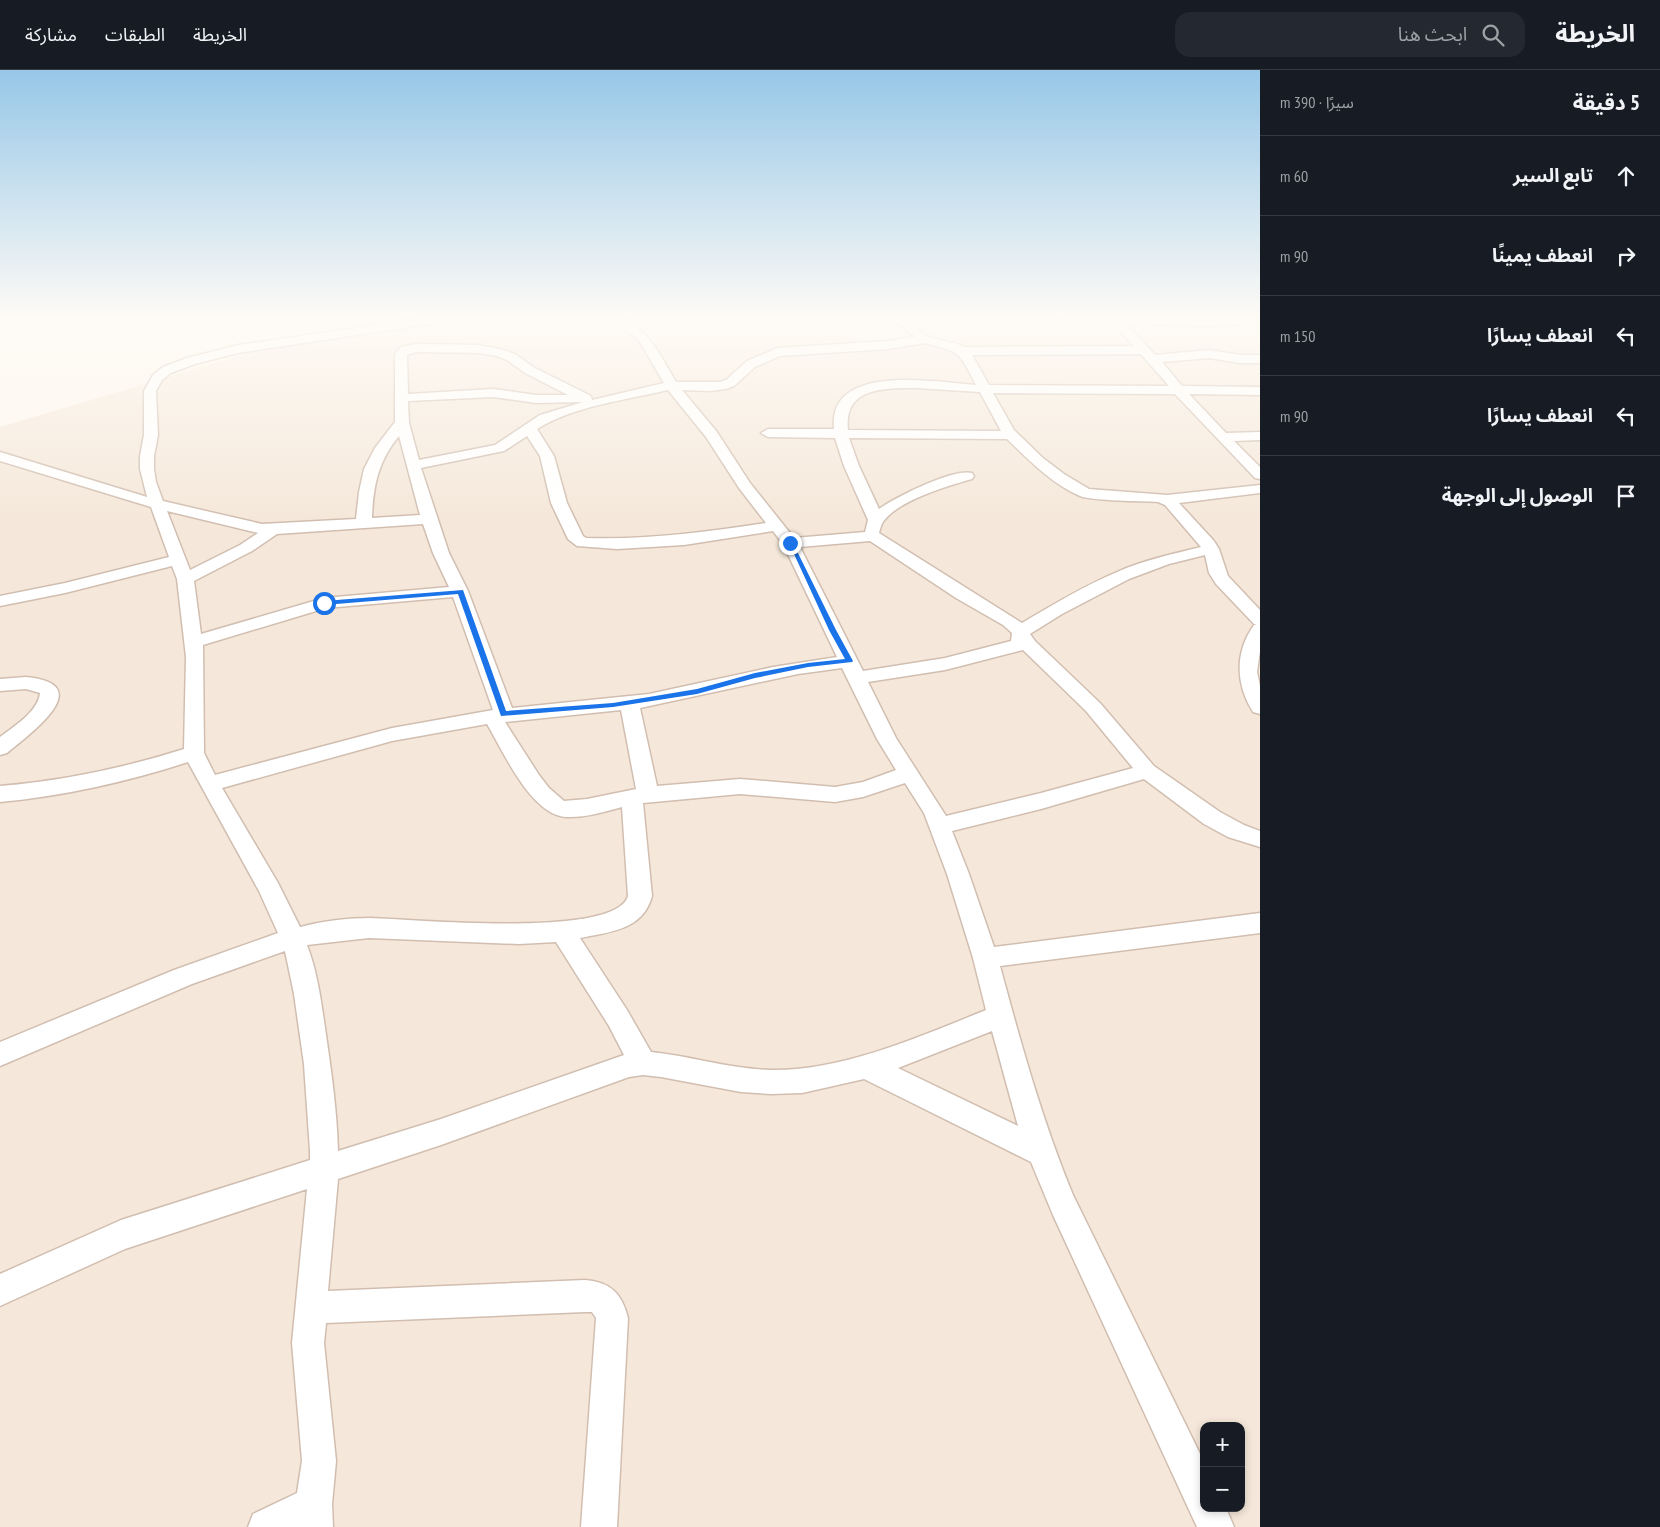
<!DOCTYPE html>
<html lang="ar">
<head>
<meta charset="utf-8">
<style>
	:root { --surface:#171b24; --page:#242831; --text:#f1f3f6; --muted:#9ea1a6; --line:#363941 }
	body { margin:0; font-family:"PT Sans Narrow","Noto Sans Arabic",sans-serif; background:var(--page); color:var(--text); direction:rtl }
	.controls { position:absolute; right:15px; bottom:15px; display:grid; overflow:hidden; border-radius:10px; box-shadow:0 2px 8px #0003 }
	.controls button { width:45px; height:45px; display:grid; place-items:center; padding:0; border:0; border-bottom:1px solid var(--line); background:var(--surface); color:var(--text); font:25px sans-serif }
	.stop { position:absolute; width:15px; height:15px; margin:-11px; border:4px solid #1a73e8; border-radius:50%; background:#fff }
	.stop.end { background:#1a73e8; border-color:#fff; box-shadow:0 1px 5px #0008 }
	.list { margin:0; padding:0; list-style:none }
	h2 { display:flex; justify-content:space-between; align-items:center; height:65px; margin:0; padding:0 20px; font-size:21px }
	h2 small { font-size:16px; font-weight:400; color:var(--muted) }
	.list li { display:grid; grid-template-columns:32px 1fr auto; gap:15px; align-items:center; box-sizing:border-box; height:80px; padding:0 20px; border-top:1px solid var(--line) }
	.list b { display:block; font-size:19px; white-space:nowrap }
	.list em { font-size:16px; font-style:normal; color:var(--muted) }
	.icon { flex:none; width:28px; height:28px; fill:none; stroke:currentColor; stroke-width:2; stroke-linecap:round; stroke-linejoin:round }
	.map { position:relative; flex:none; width:1260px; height:1457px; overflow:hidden; direction:ltr }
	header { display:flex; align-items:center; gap:30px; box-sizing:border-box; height:70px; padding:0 25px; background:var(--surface); border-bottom:1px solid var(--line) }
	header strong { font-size:24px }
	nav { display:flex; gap:28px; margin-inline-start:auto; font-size:18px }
	.search { width:350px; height:45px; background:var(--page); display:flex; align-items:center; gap:12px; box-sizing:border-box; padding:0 18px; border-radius:15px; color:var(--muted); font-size:19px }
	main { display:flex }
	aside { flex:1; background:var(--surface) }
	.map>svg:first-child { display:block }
	.residential { fill:#f5e8da; fill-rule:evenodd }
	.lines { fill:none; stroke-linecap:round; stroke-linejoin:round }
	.street-casing { stroke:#d1beb0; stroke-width:3 }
	.street { fill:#fff; fill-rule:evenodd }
	.route { fill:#1a73e8 }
</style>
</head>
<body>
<header>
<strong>الخريطة</strong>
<div class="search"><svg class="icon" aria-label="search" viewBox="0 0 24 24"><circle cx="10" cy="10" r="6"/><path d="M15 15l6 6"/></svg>ابحث هنا</div>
<nav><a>الخريطة</a><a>الطبقات</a><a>مشاركة</a></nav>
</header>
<main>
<aside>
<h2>5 دقيقة<small>سيرًا · 390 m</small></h2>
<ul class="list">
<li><svg class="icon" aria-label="ahead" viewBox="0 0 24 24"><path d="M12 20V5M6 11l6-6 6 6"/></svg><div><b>تابع السير</b></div><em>60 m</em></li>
<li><svg class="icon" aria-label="right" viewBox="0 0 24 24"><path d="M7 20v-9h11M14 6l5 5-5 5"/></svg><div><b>انعطف يمينًا</b></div><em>90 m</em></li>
<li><svg class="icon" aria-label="left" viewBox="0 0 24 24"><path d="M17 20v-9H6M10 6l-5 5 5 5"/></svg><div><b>انعطف يسارًا</b></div><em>150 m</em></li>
<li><svg class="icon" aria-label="left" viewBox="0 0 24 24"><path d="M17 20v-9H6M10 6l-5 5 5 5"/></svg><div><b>انعطف يسارًا</b></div><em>90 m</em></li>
<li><svg class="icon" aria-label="arrive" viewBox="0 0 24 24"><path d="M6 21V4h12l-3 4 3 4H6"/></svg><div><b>الوصول إلى الوجهة</b></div></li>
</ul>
</aside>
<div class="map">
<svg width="1260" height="1457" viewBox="0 0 1260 1457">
	<rect width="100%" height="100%" fill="#fdf6ec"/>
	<path class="residential" d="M401 246H1260V1457H0V357L322 261ZM1204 1356H1241V1438H1204Z"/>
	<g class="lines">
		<g class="street-casing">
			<g id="street">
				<path d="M437 246H467L462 249 238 283 195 294 171 303 162 310 156 321 158 365 154 386V399L156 412 163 431 262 454 356 449 359 422 364 399 375 378 395 352V284L401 277 416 274 478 275 500 279 515 284 533 297 591 326 592 330 664 313 640 272 632 264 600 246C643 246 657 280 676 312H720L726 310 747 291 778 278 888 271 915 267 889 246C913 246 911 259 930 267 941 272 953 271 964 277L1134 276 1112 253 1082 252 1061 248 1060 246 1220 249 1260 246V248C1227 262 1162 254 1125 253L1155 285 1209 280 1240 285H1260V293H1240L1209 288 1162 292 1182 316 1260 317V325L1189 324 1226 363 1260 362V370L1234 371 1260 397V409L1255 408 1175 324 993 323 1014 360 1043 388 1064 404 1089 419 1167 425 1260 415V423L1179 433 1214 471 1219 479 1228 506 1260 540V581L1257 602 1260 616V644L1253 642C1236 615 1234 583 1254 555L1257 554H1254L1216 514 1209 503 1205 485 1169 494 1129 509 1062 544 1030 564 1035 571 1100 633 1154 696 1220 742 1244 755 1260 761V777L1228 767 1204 754 1144 709 1041 739 952 761 969 804 994 877 1260 843V863L1000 896C1021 974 1042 1050 1073 1125L1204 1392V1438H1226L1234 1457H1197L1053 1145 1031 1092 864 1009 802 1023 771 1024 741 1022 661 1007 643 1005 629 1007 441 1075 338 1109 328 1221 585 1210C611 1212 622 1224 628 1248L617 1457H581L596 1248 592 1242H585L326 1253 324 1273 336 1391 332 1434 333 1457H248L253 1444 297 1423 302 1391 292 1273 307 1119 125 1179 0 1236V1204L121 1150 310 1090V1081L304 994 294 924 285 881 192 914 0 996V972L174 900 278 863 259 821 188 692C127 712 63 726 0 732V716C62 711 124 698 184 679L186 587 177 509 172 496 65 523 0 536V526L65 513 169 487 151 437 0 391V382L147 427 140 399V386L144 365V321L153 305 163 297 187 288 238 275ZM925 273C961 282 959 282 976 315 936 312 827 292 834 359H768L761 363 768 367 835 368 844 396 868 450 865 462 794 468 750 413 717 362 682 320 710 321 726 319 734 316 755 297 780 286 888 279ZM416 282 478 283 497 286 507 290 525 303 568 325H536L493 319 408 324 407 285ZM1141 284 1169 316 989 315 972 285ZM916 318 980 322 1001 361 848 360C843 317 885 318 916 318ZM668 320 706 367 739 418 766 453C706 462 647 470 586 468L583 466 567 433 554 386 537 359C573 336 627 330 668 320ZM493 327 536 333 583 332 540 345 495 375 419 390 409 353 408 331ZM399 366 420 445 372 448C373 417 378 391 399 366ZM527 366 540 386 551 433 568 469 577 476 617 479 684 475 773 461 783 474 837 587 773 597 649 624 512 638 468 521 449 483 421 398 504 381ZM849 368 1007 369C1029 390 1052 414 1080 426 1093 431 1141 431 1158 432L1165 435 1201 477C1173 484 1144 490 1117 502 1084 516 1052 535 1022 553L879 463C880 459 881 455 883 452 898 430 948 416 972 409L974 406 972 403C953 398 896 427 879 439L859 396ZM167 441 258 463 240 475 190 500ZM423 454 433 483 449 517 324 528 201 564 194 511 252 481 277 464ZM870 471 956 528 1003 555 1012 563 1011 571 945 588 863 601 800 477ZM453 527 493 640 392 658 215 705 204 683 203 575 326 538ZM1023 580 1086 641 1133 698 1041 723 946 746 896 668 868 612 945 600ZM842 598 877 669 896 700 863 712 835 717 740 709 657 716 640 638 798 604ZM621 640 636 719 587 729 564 731 549 718 539 705 505 652ZM487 654C503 681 531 745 566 747 584 748 604 742 622 737L628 826C616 869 412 849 371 848 347 848 323 851 300 857L278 813 222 718 392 671ZM905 713 924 743 947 804 973 888 986 940C921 966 843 1001 771 1000 730 999 691 986 651 982L627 940 580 868C610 862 643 860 652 826L643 733 740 724 835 732 863 727ZM369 868 519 874 556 872 609 956 624 985 441 1049 338 1081C337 1040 331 999 325 958 321 930 317 901 307 875ZM992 961 1018 1056 898 998Z"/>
				<path d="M26 607C99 614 31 663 7 683L0 685V667C14 656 38 642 40 623L26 619 0 621V609Z"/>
			</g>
		</g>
		<use href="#street" class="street"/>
	</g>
	<linearGradient id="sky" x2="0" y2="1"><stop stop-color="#97c7e8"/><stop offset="0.55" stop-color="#fefbf6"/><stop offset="1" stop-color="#fefbf6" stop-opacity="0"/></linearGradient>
	<rect width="1260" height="450" fill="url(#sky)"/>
	<path class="route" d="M788 471 793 473 836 560 853 591 852 592 808 597 755 608 697 624 613 637 501 646 458 524 324 535 321 533 324 531 463 520 506 641 613 633 697 619 755 603 808 593 845 589 829 560Z"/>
</svg>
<div class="controls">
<button>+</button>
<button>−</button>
</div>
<div class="stop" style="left:324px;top:533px"></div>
<div class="stop end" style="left:790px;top:473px"></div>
</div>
</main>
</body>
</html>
